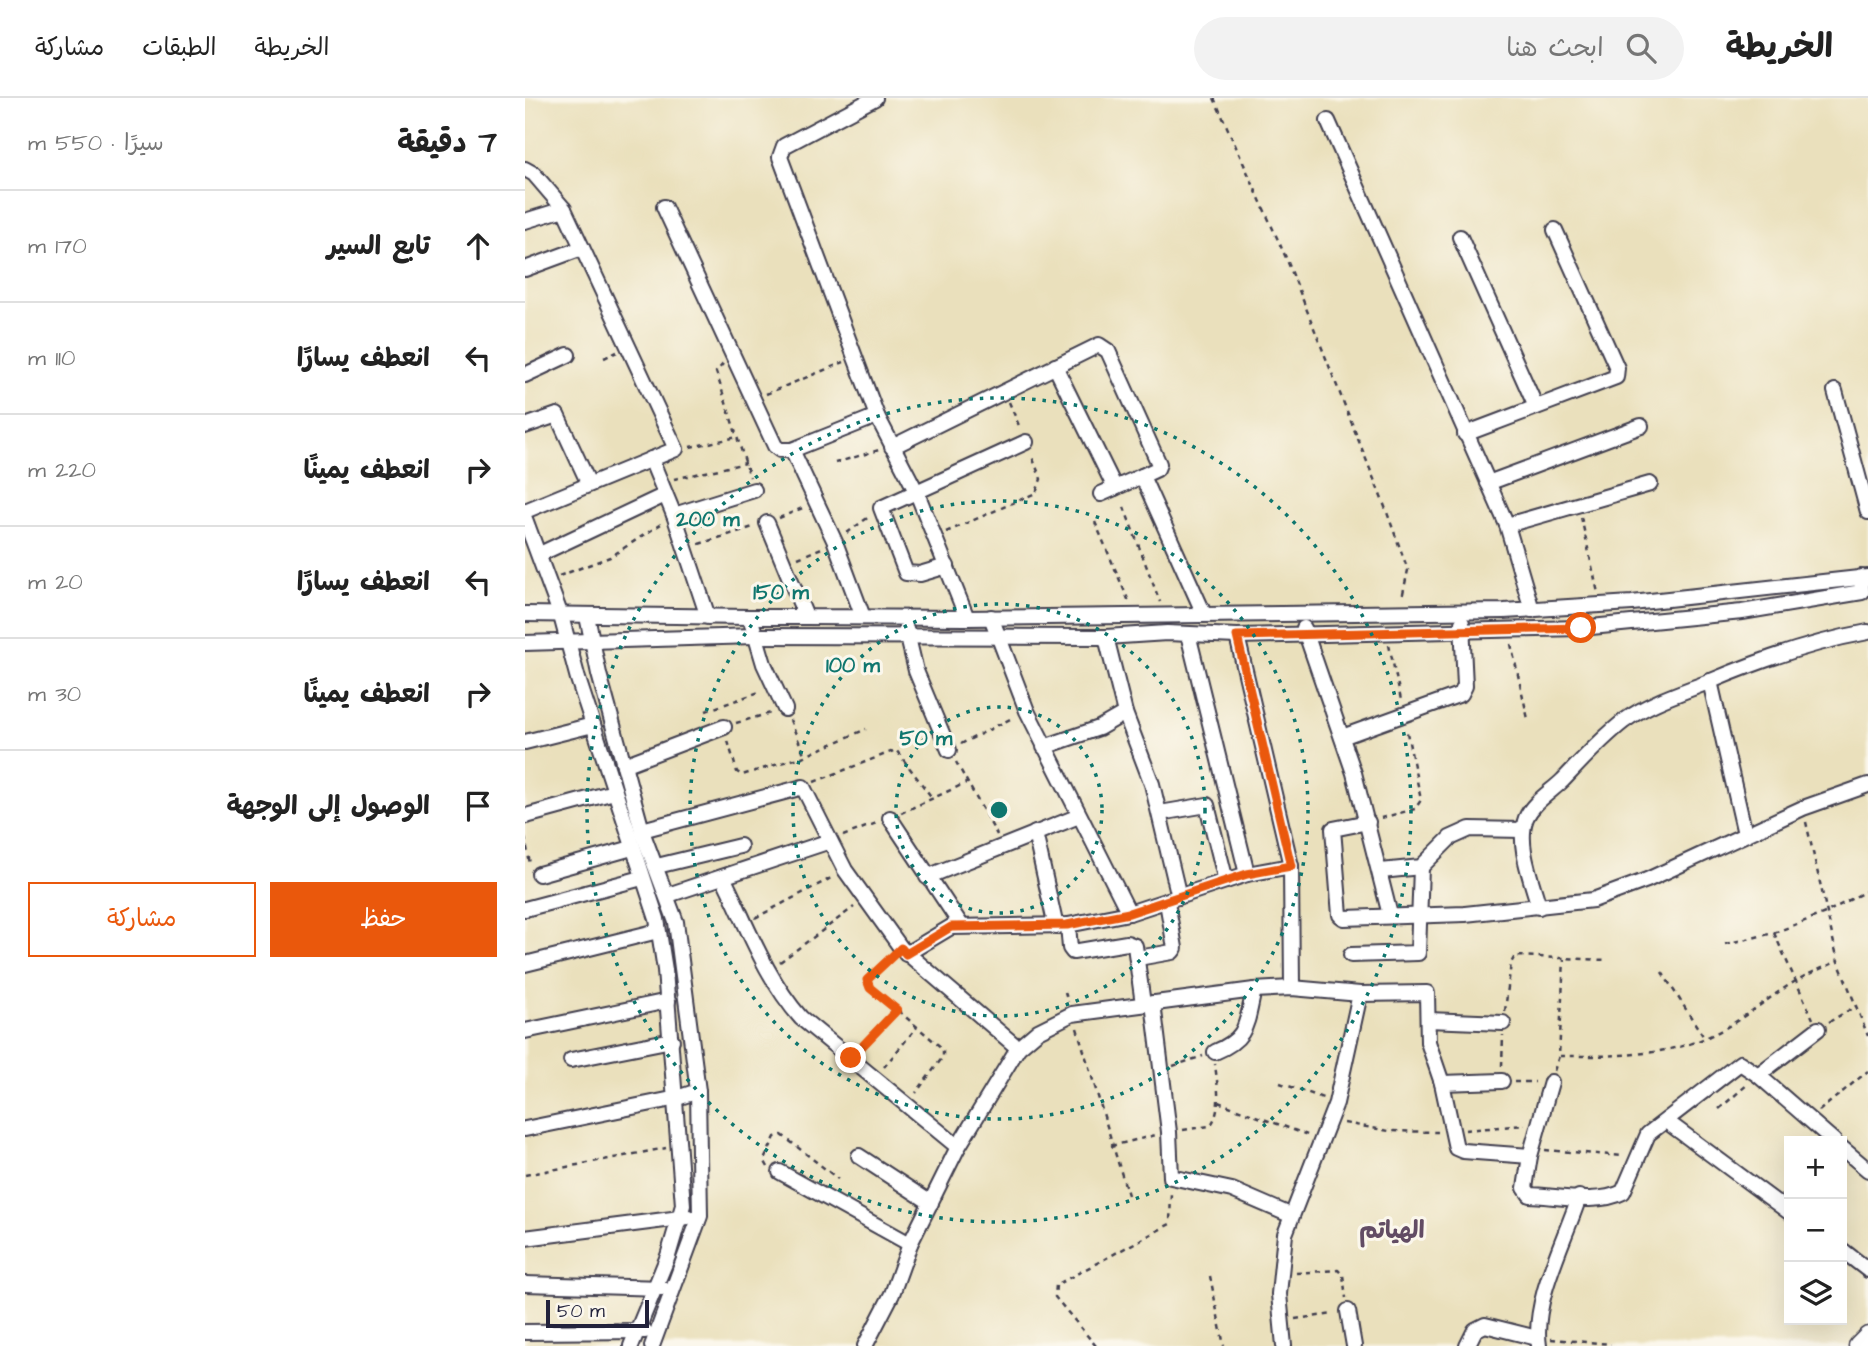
<!DOCTYPE html>
<html lang="ar">
<head>
<meta charset="utf-8">
<style>
	:root { --surface:#fff; --page:#f2f2f2; --text:#222; --muted:#767676; --line:#e0e0e0; --accent:#ea580c }
	body { margin:0; font-family:"Architects Daughter","Playpen Sans Arabic",sans-serif; background:var(--page); color:var(--text); direction:rtl }
	.controls { position:absolute; right:21px; bottom:21px; display:grid; overflow:hidden; border-radius:0px; box-shadow:0 7px 28px #0002 }
	.controls button { width:63px; height:63px; display:grid; place-items:center; padding:0; border:0; border-bottom:2px solid var(--line); background:var(--surface); color:var(--text); font:35px sans-serif }
	.scale { position:absolute; left:21px; bottom:18px; width:103px; box-sizing:border-box; padding-left:7px; border:4px solid #22223b; border-top:0; font-size:19px; line-height:24px; white-space:nowrap; color:#22223b; -webkit-text-stroke:5px #fbf7ec; paint-order:stroke }
	.stop { position:absolute; width:21px; height:21px; margin:-16px; border:5px solid #ea580c; border-radius:50%; background:#fff }
	.stop.end { background:#ea580c; border-color:#fff; box-shadow:0 2px 7px #0008 }
	.list { margin:0; padding:0; list-style:none }
	h2 { display:flex; justify-content:space-between; align-items:center; height:91px; margin:0; padding:0 28px; font-size:30px }
	h2 small { font-size:23px; font-weight:400; color:var(--muted) }
	.list li { display:grid; grid-template-columns:46px 1fr auto; gap:21px; align-items:center; box-sizing:border-box; height:112px; padding:0 28px; border-top:2px solid var(--line) }
	.list b { display:block; font-size:26px; white-space:nowrap }
	.list em { font-size:23px; font-style:normal; color:var(--muted) }
	.actions { display:flex; gap:14px; padding:21px 28px }
	.actions a { flex:1; padding:16px 0; border:2px solid var(--accent); border-radius:0px; text-align:center; font-size:24px; color:var(--accent) }
	.actions .main { background:var(--accent); color:#fff }
	.icon { flex:none; width:38px; height:38px; fill:none; stroke:currentColor; stroke-width:2; stroke-linecap:round; stroke-linejoin:round }
	.map { position:relative; flex:none; width:1343px; height:1248px; overflow:hidden; direction:ltr }
	header { display:flex; align-items:center; gap:42px; box-sizing:border-box; height:98px; padding:0 35px; background:var(--surface); border-bottom:2px solid var(--line) }
	header strong { font-size:33px }
	nav { display:flex; gap:38px; margin-inline-start:auto; font-size:24px }
	.search { width:490px; height:63px; background:var(--page); display:flex; align-items:center; gap:18px; box-sizing:border-box; padding:0 24px; border-radius:38px; color:var(--muted); font-size:26px }
	main { display:flex }
	aside { flex:1; background:var(--surface) }
	.map>svg:first-child { display:block }
	.lines { fill:none; stroke-linecap:round; stroke-linejoin:round }
	.minor-casing { stroke:#403e4e; stroke-width:18 }
	.tertiary-casing { stroke:#403e4e; stroke-width:21 }
	.path { stroke:#403e4e; stroke-width:2.5; stroke-dasharray:5 5; stroke-linecap:butt }
	.minor { stroke:#fff; stroke-width:14 }
	.tertiary { stroke:#fff; stroke-width:18 }
	.route { stroke:#ea580c; stroke-width:9 }
	.ring { fill:none; stroke:#0f766e; stroke-width:3.5; stroke-dasharray:3.5 7 }
	.labels { text-anchor:middle; stroke-width:6; stroke-linejoin:round; paint-order:stroke }
	.quarter-label { font-size:24px; font-weight:bold; fill:#624c64; stroke:#fbf7ec }
	.centre { fill:#0f766e; stroke:#fbf7ec; stroke-width:3.5 }
	.ring-label { font-size:21px; text-anchor:middle; font-weight:bold; fill:#0f766e; stroke:#fbf7ec; stroke-width:6; stroke-linejoin:round; paint-order:stroke }
</style>
</head>
<body>
<header>
<strong>الخريطة</strong>
<div class="search"><svg class="icon" aria-label="search" viewBox="0 0 24 24"><circle cx="10" cy="10" r="6"/><path d="M15 15l6 6"/></svg>ابحث هنا</div>
<nav><a>الخريطة</a><a>الطبقات</a><a>مشاركة</a></nav>
</header>
<main>
<div class="map">
<svg width="1343" height="1248" viewBox="0 0 1343 1248">
	<rect width="100%" height="100%" fill="#fbf7ec"/>
	<filter id="ink" filterUnits="userSpaceOnUse"><feTurbulence type="fractalNoise" baseFrequency=".0143" numOctaves="2"/><feDisplacementMap in="SourceGraphic" scale="14" xChannelSelector="R" yChannelSelector="G"/><feConvolveMatrix kernelMatrix="1 2 1 2 8 2 1 2 1" color-interpolation-filters="sRGB"/></filter>
	<filter id="wash" filterUnits="userSpaceOnUse"><feTurbulence type="fractalNoise" baseFrequency=".00686" numOctaves="4" result="noise"/><feDisplacementMap in="SourceGraphic" scale="28" xChannelSelector="R" yChannelSelector="G"/><feGaussianBlur stdDeviation="1.57" result="paint"/><feColorMatrix in="noise" values="0 0 0 0 0 0 0 0 0 0 0 0 0 0 0 0 0 1.4 0 .05"/><feComposite in="paint" operator="in"/></filter>
	<g filter="url(#wash)">
		<rect width="100%" height="100%" fill="#eae0bc"/>
	</g>
	<g filter="url(#ink)">
		<g class="lines">
			<g class="minor-casing">
				<g id="minor">
					<path d="M350 0 259 48 255 59 352 318 392 395 442 520"/>
					<path d="M803 23 982 427 1007 512"/>
					<path d="M0 71 9 76 39 111"/>
					<path d="M139 109 250 348 255 352H267L352 318"/>
					<path d="M0 123 39 111 151 351 0 413"/>
					<path d="M935 139 1011 309"/>
					<path d="M0 171 57 150"/>
					<path d="M530 268 590 390"/>
					<path d="M0 277 43 257"/>
					<path d="M1310 293 1343 414"/>
					<path d="M0 328 32 317 64 386"/>
					<path d="M940 336 1091 279 1092 270 1030 132"/>
					<path d="M367 349 574 247 583 253 634 366 632 371 617 378"/>
					<path d="M267 352 310 444 338 519"/>
					<path d="M126 361 149 417 183 519"/>
					<path d="M963 385 1116 328"/>
					<path d="M576 396 617 378 679 516"/>
					<path d="M149 417 229 392"/>
					<path d="M0 421 36 518 53 581 132 821 140 872 158 1107 143 1158 106 1248"/>
					<path d="M242 425 281 519 442 520 979 513 1107 505 1343 479"/>
					<path d="M982 427 1125 386"/>
					<path d="M15 456 140 397"/>
					<path d="M422 468 395 476 381 475 356 410 501 344"/>
					<path d="M0 516 225 519 239 566 260 611"/>
					<path d="M62 518 74 576 118 736 151 824 173 993 175 1118 127 1248"/>
					<path d="M225 519H281"/>
					<path d="M466 519 502 613 604 815"/>
					<path d="M779 530 829 675 865 817"/>
					<path d="M381 531 391 573 424 652"/>
					<path d="M663 536 722 776"/>
					<path d="M712 538 766 768 767 890"/>
					<path d="M581 539 600 615 627 686 654 799"/>
					<path d="M0 545 229 538 581 539 642 535 712 538 1056 530 1217 514 1337 494 1336 479"/>
					<path d="M1185 583 1220 736"/>
					<path d="M817 639 936 596 940 588 937 525"/>
					<path d="M0 644 68 627"/>
					<path d="M519 649 574 630 600 615"/>
					<path d="M99 667 199 629"/>
					<path d="M635 715 682 707 701 783"/>
					<path d="M1 718 89 694"/>
					<path d="M365 720 436 827"/>
					<path d="M843 724 808 731 815 817 819 820 940 816 1068 802 1122 782 1278 710 1343 687"/>
					<path d="M117 732 278 689 320 772 376 850 493 950"/>
					<path d="M510 735 531 829"/>
					<path d="M132 768 215 748"/>
					<path d="M856 773 896 769 925 740 945 731 998 732"/>
					<path d="M14 776 107 750"/>
					<path d="M198 779C222 827 240 879 276 920L433 1049"/>
					<path d="M402 779 554 718"/>
					<path d="M143 797 305 743"/>
					<path d="M1014 809C1007 783 991 746 1001 720 1008 704 1026 694 1038 682 1058 661 1076 641 1099 623 1125 604 1156 595 1186 583 1238 561 1287 544 1343 534"/>
					<path d="M0 811 117 780"/>
					<path d="M543 827 545 850 548 854 602 845 610 848 618 906"/>
					<path d="M381 856 426 829 543 827 604 815 722 776 766 768"/>
					<path d="M826 857 893 855 896 769"/>
					<path d="M613 860 647 854 650 850 642 804"/>
					<path d="M0 866 133 833"/>
					<path d="M628 905 644 1034 646 1079 707 1092 765 1117"/>
					<path d="M903 922 978 925"/>
					<path d="M0 933 143 903"/>
					<path d="M690 954C724 940 721 925 729 892"/>
					<path d="M46 962 147 942"/>
					<path d="M1233 977 1293 931"/>
					<path d="M1026 984 1005 1058 1000 1090 1005 1097C1032 1098 1073 1107 1098 1094L1123 1036 1215 965 1233 977 1309 1043"/>
					<path d="M917 985 977 983"/>
					<path d="M1141 1023 1264 1114"/>
					<path d="M0 1031 152 1000 173 993"/>
					<path d="M1317 1050 1343 1072"/>
					<path d="M334 1058 406 1105"/>
					<path d="M255 1074 385 1146"/>
					<path d="M0 1140 163 1119"/>
					<path d="M1317 1152 1343 1172"/>
					<path d="M0 1186 137 1190"/>
					<path d="M823 1213 829 1248"/>
					<path d="M0 1234 120 1233"/>
					<path d="M340 1248 367 1196 385 1146 433 1049 493 950 513 933 547 916 729 892 767 890 835 896 902 895 903 944 917 985 931 1050 938 1053 1005 1058"/>
					<path d="M759 1248 754 1196 760 1136 811 1005 835 896"/>
					<path d="M942 1248 950 1232 960 1227 1012 1240"/>
					<path d="M1014 1248C1007 1203 1040 1142 1054 1099"/>
				</g>
			</g>
			<g class="tertiary-casing">
				<path id="tertiary" d="M1333 1248 1343 1238"/>
			</g>
			<g class="path">
				<path d="M689 0 762 162 860 409 883 472 877 500"/>
				<path d="M79 260 92 254"/>
				<path d="M198 266 191 274 225 379"/>
				<path d="M241 296 319 264"/>
				<path d="M484 304 495 330"/>
				<path d="M165 349 213 339"/>
				<path d="M310 365 354 352"/>
				<path d="M149 381 221 365"/>
				<path d="M599 409 635 504"/>
				<path d="M1056 419 1073 495"/>
				<path d="M254 420 280 409"/>
				<path d="M570 424 605 506"/>
				<path d="M421 434 511 395 516 381 506 356"/>
				<path d="M322 435 345 418"/>
				<path d="M174 446 228 429"/>
				<path d="M273 460 299 449"/>
				<path d="M34 478 85 459 136 426"/>
				<path d="M986 546 1003 621"/>
				<path d="M864 547 876 602"/>
				<path d="M181 613 237 593"/>
				<path d="M265 622 280 658"/>
				<path d="M211 625 249 614"/>
				<path d="M203 643 212 674 217 677 280 658 341 631"/>
				<path d="M436 646 489 619"/>
				<path d="M431 664 472 737"/>
				<path d="M289 684 371 652 408 701"/>
				<path d="M376 715 443 684"/>
				<path d="M856 720 890 711 896 702 881 630"/>
				<path d="M1281 724 1313 863 1343 938"/>
				<path d="M318 738 354 724"/>
				<path d="M0 739 5 766"/>
				<path d="M230 820 308 779"/>
				<path d="M1249 835 1288 921"/>
				<path d="M1200 846 1249 835 1300 815 1343 792"/>
				<path d="M367 858 344 879 342 886 418 951V959L391 995"/>
				<path d="M255 864 329 809"/>
				<path d="M1137 874 1180 941"/>
				<path d="M540 894 543 904"/>
				<path d="M980 913 986 865 990 858 1082 862"/>
				<path d="M1304 924 1331 908"/>
				<path d="M552 930 603 1097"/>
				<path d="M335 950 371 912"/>
				<path d="M1035 958C1081 958 1135 959 1178 941 1212 927 1238 903 1269 884 1282 876 1298 870 1313 863"/>
				<path d="M648 968 678 958"/>
				<path d="M977 968 978 937"/>
				<path d="M359 969 392 929"/>
				<path d="M1029 973 1034 958 1039 861"/>
				<path d="M989 984H1010"/>
				<path d="M755 985 798 1000"/>
				<path d="M693 1004 785 1038"/>
				<path d="M1194 1011 1223 986"/>
				<path d="M1294 1013 1343 973"/>
				<path d="M819 1025 864 1033 913 1034"/>
				<path d="M658 1032 685 1028C698 1012 692 985 690 966"/>
				<path d="M940 1032 1000 1027"/>
				<path d="M586 1048 631 1037"/>
				<path d="M1020 1052 1098 1058"/>
				<path d="M243 1069 239 1062 250 1039 257 1037 313 1081"/>
				<path d="M0 1077 141 1050"/>
				<path d="M771 1175 813 1172 818 1177 821 1200"/>
				<path d="M685 1178 699 1248"/>
				<path d="M770 1221 809 1216"/>
				<path d="M1026 1241 1086 1246"/>
				<path d="M571 1248 530 1199 531 1187 645 1126 646 1093"/>
			</g>
			<use href="#minor" class="minor"/>
			<use href="#tertiary" class="tertiary"/>
		</g>
	</g>
	<g class="lines" filter="url(#ink)">
		<path class="route" d="M326 960 372 912 345 890 342 882 376 850 381 856 426 829 542 827 604 815 722 776 766 768 712 538 1056 530"/>
	</g>
	<g class="ring">
		<circle cx="474" cy="712" r="103"/>
		<circle cx="474" cy="712" r="206"/>
		<circle cx="474" cy="712" r="309"/>
		<circle cx="474" cy="712" r="412"/>
	</g>
	<g class="labels">
		<g class="quarter-label">
			<text x="867" y="1140">الهياتم</text>
		</g>
	</g>
	<circle cx="474" cy="712" r="10" class="centre"/>
	<g class="ring-label">
		<text x="183" y="428">200 m</text>
		<text x="256" y="501">150 m</text>
		<text x="328" y="574">100 m</text>
		<text x="401" y="647">50 m</text>
	</g>
</svg>
<div class="controls">
<button>+</button>
<button>−</button>
<button><svg class="icon" aria-label="layers" viewBox="0 0 24 24"><path d="M12 4l9 5-9 5-9-5zM3 14l9 5 9-5"/></svg></button>
</div>
<div class="scale">50 m</div>
<div class="stop" style="left:1056px;top:530px"></div>
<div class="stop end" style="left:326px;top:960px"></div>
</div>
<aside>
<h2>7 دقيقة<small>سيرًا · 550 m</small></h2>
<ul class="list">
<li><svg class="icon" aria-label="ahead" viewBox="0 0 24 24"><path d="M12 20V5M6 11l6-6 6 6"/></svg><div><b>تابع السير</b></div><em>170 m</em></li>
<li><svg class="icon" aria-label="left" viewBox="0 0 24 24"><path d="M17 20v-9H6M10 6l-5 5 5 5"/></svg><div><b>انعطف يسارًا</b></div><em>110 m</em></li>
<li><svg class="icon" aria-label="right" viewBox="0 0 24 24"><path d="M7 20v-9h11M14 6l5 5-5 5"/></svg><div><b>انعطف يمينًا</b></div><em>220 m</em></li>
<li><svg class="icon" aria-label="left" viewBox="0 0 24 24"><path d="M17 20v-9H6M10 6l-5 5 5 5"/></svg><div><b>انعطف يسارًا</b></div><em>20 m</em></li>
<li><svg class="icon" aria-label="right" viewBox="0 0 24 24"><path d="M7 20v-9h11M14 6l5 5-5 5"/></svg><div><b>انعطف يمينًا</b></div><em>30 m</em></li>
<li><svg class="icon" aria-label="arrive" viewBox="0 0 24 24"><path d="M6 21V4h12l-3 4 3 4H6"/></svg><div><b>الوصول إلى الوجهة</b></div></li>
</ul>
<div class="actions"><a class="main">حفظ</a><a>مشاركة</a></div>
</aside>
</main>
</body>
</html>
